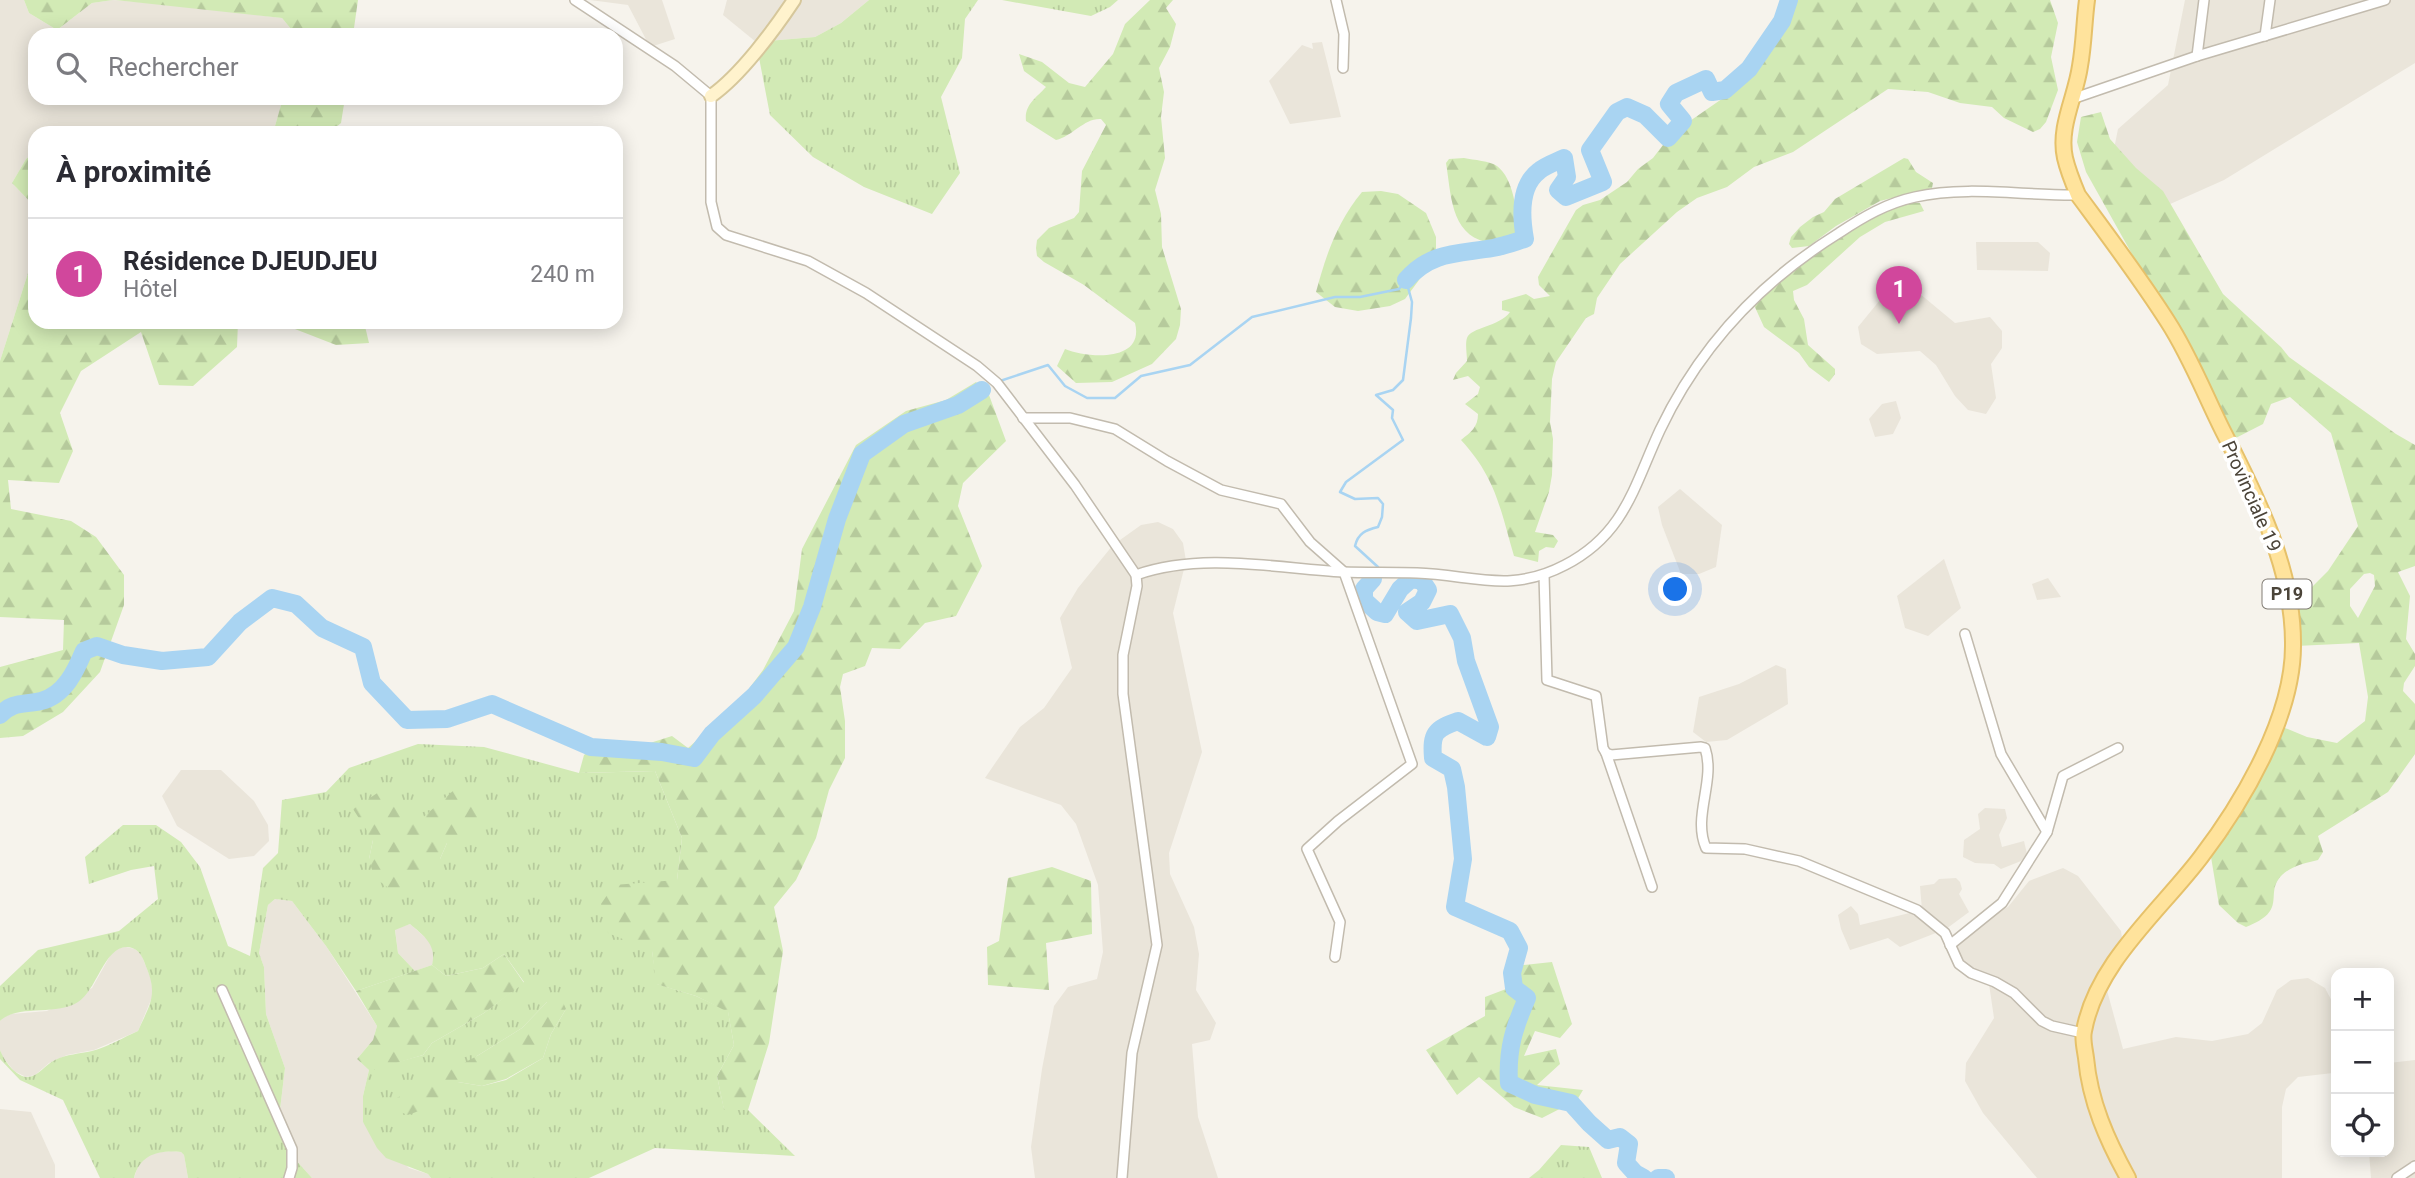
<!DOCTYPE html>
<html lang="fr">
<head>
<meta charset="utf-8">
<style>
	:root { --surface:#fff; --page:#f7f7f7; --text:#2b2b33; --muted:#7c7c81; --line:#e1e1e2; --accent:#2563eb }
	body { margin:0; font-family:Roboto,sans-serif; background:var(--page); color:var(--text) }
	.controls { position:absolute; right:21px; bottom:21px; display:grid; overflow:hidden; border-radius:14px; box-shadow:0 4px 18px #0003 }
	.controls button { width:63px; height:63px; display:grid; place-items:center; padding:0; border:0; border-bottom:2px solid var(--line); background:var(--surface); color:var(--text); font:35px sans-serif }
	.you { position:absolute; left:1676px; top:590px; width:24px; height:24px; margin:-18px; border:5px solid #fff; border-radius:50%; background:#1a73e8; box-shadow:0 0 0 10px #1a73e833 }
	.badge { display:grid; place-items:center; width:46px; height:46px; border-radius:50%; background:var(--accent); color:#fff; font-size:23px; font-weight:700 }
	.pin { position:absolute; translate:-50% -58px; filter:drop-shadow(0 2px 4px #0008) }
	.pin::after { content:''; position:absolute; top:37px; width:24px; height:21px; background:inherit; clip-path:polygon(0 0,100% 0,50% 100%) }
	.list { margin:0; padding:0; list-style:none }
	h2 { display:flex; justify-content:space-between; align-items:center; height:91px; margin:0; padding:0 28px; font-size:30px }
	h2 small { font-size:23px; font-weight:400; color:var(--muted) }
	.list li { display:grid; grid-template-columns:46px 1fr auto; gap:21px; align-items:center; box-sizing:border-box; height:112px; padding:0 28px; border-top:2px solid var(--line) }
	.list b { display:block; font-size:26px; white-space:nowrap }
	.list p { margin:0; font-size:23px; white-space:nowrap; color:var(--muted) }
	.list em { font-size:23px; font-style:normal; color:var(--muted) }
	.icon { flex:none; width:38px; height:38px; fill:none; stroke:currentColor; stroke-width:2; stroke-linecap:round; stroke-linejoin:round }
	.map { position:relative; flex:none; width:2415px; height:1178px; overflow:hidden }
	.search { position:absolute; background:var(--surface); box-shadow:0 4px 18px #0003; left:28px; top:28px; width:595px; height:77px; display:flex; align-items:center; gap:18px; box-sizing:border-box; padding:0 24px; border-radius:21px; color:var(--muted); font-size:26px }
	.panel { position:absolute; background:var(--surface); box-shadow:0 4px 18px #0003; left:28px; top:126px; width:595px; height:203px; border-radius:21px }
	.map>svg:first-child { display:block }
	.residential { fill:#eae5da }
	.grass { fill:url(#grass-tufts); fill-rule:evenodd }
	.forest { fill:url(#forest-firs); fill-rule:evenodd }
	.lines { fill:none; stroke-linecap:round; stroke-linejoin:round }
	.stream { stroke:#a9d4f2; stroke-width:2.5 }
	.river { stroke:#a9d4f2; stroke-width:18 }
	.street-casing { stroke:#c2bbae; stroke-width:12 }
	.secondary-casing { stroke:#d6c79b; stroke-width:16 }
	.primary-casing { stroke:#e6c16a; stroke-width:18 }
	.street { stroke:#fff; stroke-width:9 }
	.secondary { stroke:#fff3cd; stroke-width:12 }
	.primary { stroke:#ffe39c; stroke-width:14 }
	.labels { text-anchor:middle; stroke-width:7; stroke-linejoin:round; paint-order:stroke }
	.shield { fill:#fff; stroke:#817c74; stroke-width:2 }
	.shield-label { font-size:18px; font-weight:bold; fill:#4b4439 }
	.street-label { font-size:19px; fill:#4b4439; stroke:#fff }
</style>
</head>
<body>
<div class="map">
<svg width="2415" height="1178" viewBox="0 0 2415 1178">
	<defs>
		<pattern id="grass-tufts" width="24" height="20" patternUnits="userSpaceOnUse" patternTransform="scale(1.75)"><rect width="24" height="20" fill="#d2eab5"/><path d="M3 7l-1-3M5 7V3M7 7l1-3M15 17l-1-3M17 17v-4M19 17l1-3" fill="none" stroke="#b6ca9c"/></pattern>
		<pattern id="forest-firs" width="22" height="20" patternUnits="userSpaceOnUse" patternTransform="scale(1.75)"><rect width="22" height="20" fill="#d2eab5"/><path d="M5 1l3.5 6h-7zM16 11l3.5 6h-7z" fill="#b6ca9c"/></pattern>
	</defs>
	<rect width="100%" height="100%" fill="#f6f3ec"/>
	<g class="residential">
		<path d="M0 0H24L29 13 57 30 92 3 113 0 187 6 282 18 291 29V35H35V98H283L273 133H35V151L26 159 12 183 35 207V266L28 273 0 361Z"/>
		<path d="M590 0H662L675 39 650 47 628 5Z"/>
		<path d="M727 0H869L841 23 815 37 756 42 723 15Z"/>
		<path d="M2185 0H2415V63L2224 180 2159 209 2110 169 2118 129 2168 85Z"/>
		<path d="M1322 42 1341 117 1290 124 1269 81 1302 45 1313 49 1312 43Z"/>
		<path d="M1976 242H2038L2050 253 2048 271 1977 270Z"/>
		<path d="M1914 289 1955 323 1990 317 2002 331V348L1991 364 1996 398 1986 414 1968 410 1955 396 1936 365 1920 351 1877 354 1861 344 1858 327 1880 300 1896 291Z"/>
		<path d="M1896 401 1901 418 1893 434 1875 437 1869 419 1882 404Z"/>
		<path d="M1680 489 1722 525 1716 567 1699 574H1681L1662 525 1658 507Z"/>
		<path d="M1158 522 1173 529 1183 543 1186 561 1173 613 1202 752 1169 853 1170 874 1194 927 1199 954 1196 990 1216 1023 1210 1040 1192 1044 1198 1117 1218 1178H1035L1031 1147 1042 1069 1054 1006 1068 987 1097 979 1103 952 1098 885 1076 824 1061 805 985 778 1020 727 1044 708 1072 668 1060 618 1078 588 1113 545 1141 525Z"/>
		<path d="M1944 559 1961 608 1928 636 1905 628 1897 596Z"/>
		<path d="M2048 578 2061 597 2037 600 2032 584Z"/>
		<path d="M1776 665 1786 669 1788 704 1727 740 1706 742 1693 732 1699 697 1739 684Z"/>
		<path d="M181 770H221L254 801 268 825 269 841 254 856 229 859 177 826 162 796Z"/>
		<path d="M1985 808 2005 809 2007 818 1999 835 2002 847 2024 841 2027 854 2021 861 2001 869 1994 864 1975 863 1963 857 1964 840 1980 829 1978 814Z"/>
		<path d="M2063 868 2078 876 2121 931 2124 952 2105 983 2123 1049 2176 1037 2212 1041 2248 1034 2262 1023 2277 990 2291 980 2308 978 2325 988 2336 1009V1076L2333 1073 2298 1077 2286 1089 2282 1107V1178H2037L1983 1113 1965 1081 1966 1063 1994 1018 1989 984 1953 955 1962 930 2008 907 2029 881Z"/>
		<path d="M1956 878 1960 882 1962 889 1959 894 1969 912 1946 929 1900 947 1888 938 1850 950 1841 929 1838 915 1851 906 1858 914 1860 925 1922 910 1920 886 1934 884 1939 879Z"/>
		<path d="M275 899 292 901 326 946 377 1026 373 1040 357 1059 369 1070 363 1096V1122L409 1168 428 1174 431 1178H312L293 1157 279 1118 285 1068 266 1014 264 967 259 953 268 905Z"/>
		<path d="M410 924 429 941 435 954 432 965 415 971 398 953 395 929Z"/>
		<path d="M126 947 135 949 141 954 151 979 153 995 138 1031 94 1050 67 1055 49 1063 35 1075 26 1077 14 1071 2 1056 0 1050V1021L3 1017 11 1014 47 1011 92 988 111 954 117 948Z"/>
		<path d="M2415 1060V1178H2371L2369 1152H2389V1063Z"/>
		<path d="M0 1109 31 1112 55 1165V1178H0Z"/>
		<path d="M171 1151 181 1152 184 1155 188 1178H134L138 1166 144 1159 153 1153Z"/>
	</g>
	<g class="grass">
		<path d="M869 0H978L965 19 962 58 941 97 960 173 932 214 864 187 813 157 770 115 756 42 815 37 841 23Z"/>
		<path d="M1002 0H1118L1110 7 1091 16Z"/>
		<path d="M418 744 484 747 579 773 655 771 682 838 677 880 652 951 657 984 696 996 728 1011 734 1045 717 1076 724 1109 748 1110 795 1156 655 1148 589 1178H431L428 1174 386 1158 377 1148 363 1122V1096L369 1070 423 1055 432 1043 484 1013 524 982 504 954 483 968 446 976 432 965C437 945 424 936 410 924L395 930 398 953 415 971 356 991 326 946 292 901 275 899 268 905 259 953 264 967 266 1014 285 1068 279 1118 293 1157 312 1178H188L184 1155 181 1152C159 1150 140 1154 134 1178H100L63 1100 20 1080 0 1059V1050C4 1060 14 1075 26 1077 37 1078 46 1064 55 1060 67 1054 79 1054 92 1051 108 1047 124 1037 138 1031 149 1006 158 996 147 969 143 958 140 948 127 947 104 947 97 990 78 1002 57 1016 17 1004 0 1021V986L38 950 119 931 158 899 154 866 131 870 89 884 85 857 123 825H156L181 842 200 867 228 946 250 956 263 868 278 853 282 800 326 792 349 768ZM419 822 447 843 440 859H369L373 840ZM547 1002 566 1009 551 1034 543 1058 506 1080 482 1086 458 1082 477 1056 522 1028Z"/>
		<path d="M1561 1145 1589 1147 1602 1178H1529L1539 1170Z"/>
	</g>
	<g class="forest">
		<path d="M24 0H113L92 3 57 30 29 13Z"/>
		<path d="M115 0H358L353 35H291V29L282 18Z"/>
		<path d="M1150 0H1173L1166 8 1176 24 1170 47 1159 68 1164 92 1161 117 1165 158 1155 190 1161 214 1162 247 1181 309 1180 325 1176 339 1152 364 1112 382 1076 383 1057 366 1065 349C1087 358 1145 363 1135 323L1084 285 1044 262 1037 256 1036 248 1037 240 1049 228 1074 218 1079 212 1082 171 1106 125 1101 119C1084 118 1073 136 1056 140L1026 121C1024 105 1036 98 1046 87L1024 71 1019 54 1042 62 1069 83 1085 87 1113 54 1125 24Z"/>
		<path d="M1795 0H2050L2058 23 2051 57 2058 90 2046 122 2040 129 2033 132 2004 118 1992 107 1960 103 1928 92 1888 89 1793 152 1754 167 1727 187 1697 198 1677 212 1620 264 1597 298 1594 314 1586 318 1556 362 1552 379 1550 422 1553 439 1552 475 1549 492 1535 532 1553 535 1558 541 1554 548 1546 547 1539 551 1538 562 1514 556C1500 508 1496 478 1461 440 1471 432 1478 427 1478 414L1465 404 1478 394 1480 387 1468 376 1453 380 1456 373 1467 361C1467 354 1465 344 1467 338 1471 327 1499 327 1510 312L1502 310V301L1526 294 1534 299 1550 296 1539 285 1538 277 1576 210 1583 205 1600 200 1627 182 1638 169 1653 158 1663 145 1687 123 1729 94 1765 57Z"/>
		<path d="M283 98H345L341 123 329 133H273Z"/>
		<path d="M2101 112 2110 139 2136 168 2163 191 2223 294 2281 347 2289 357 2396 434 2415 445V566L2398 572 2410 596 2406 639 2415 654V666L2404 683 2403 691 2415 704V754L2388 792 2318 836 2323 852 2318 860C2306 863 2291 866 2282 875 2263 894 2290 910 2246 927L2238 923 2219 905 2209 845 2278 725 2307 737 2337 743 2365 721 2368 697 2359 643 2296 646 2292 607 2328 571 2358 526 2331 433 2290 397 2271 404 2263 424 2228 442 2174 329 2086 172 2077 142 2081 117ZM2370 573 2374 575 2375 586 2358 618 2350 606V589L2364 574Z"/>
		<path d="M35 151V207L12 183 26 159Z"/>
		<path d="M1464 158C1474 160 1490 161 1497 166 1514 179 1516 211 1519 230L1514 238C1506 239 1494 243 1486 242 1450 234 1451 192 1446 163L1449 159Z"/>
		<path d="M1904 158 1908 159 1916 172 1933 183 1932 188 1880 201 1836 226 1809 246 1792 248 1789 244 1791 237 1800 227 1813 217 1824 212 1835 199Z"/>
		<path d="M1381 191 1398 194 1426 213 1436 237V257L1405 299 1390 306 1358 311 1335 307 1316 292C1326 255 1337 222 1362 192Z"/>
		<path d="M1911 202 1920 203 1924 211 1885 222 1860 237 1807 285 1793 291 1794 300 1804 319 1808 345 1835 369V374L1829 382 1809 367 1799 353 1764 327 1754 305 1786 275 1810 256 1881 211Z"/>
		<path d="M35 266V322H238L237 347 193 386 159 385 141 332 81 371 60 413 73 451 59 483 8 480 11 509 71 521 96 537 124 575V605L100 672 63 712 23 736 0 738V667L63 650 64 620 0 617V361L28 273Z"/>
		<path d="M277 322H364L369 343 336 345Z"/>
		<path d="M976 382 989 395 1006 441 963 483 958 506 982 566 956 616 925 623 900 649 872 648 865 666 843 674 840 687 845 721V758L829 790 816 838 796 880 774 907 783 951 769 1043 748 1110H724L717 1076 734 1045 728 1012 696 996 656 984 652 951 608 933 601 904 614 885 677 880 682 838 655 771 579 773 584 755 602 740 650 743 672 736 688 748 736 706 763 670 794 611 802 549 856 445 906 411 946 400Z"/>
		<path d="M463 782 488 812 447 843 440 859 395 893 374 877 369 859 373 840 353 809 388 786 419 821Z"/>
		<path d="M1052 867 1091 881 1092 934 1046 943 1049 990 988 985 987 947 999 941 1008 878Z"/>
		<path d="M504 954 524 983 484 1013 432 1043 423 1055 370 1071 357 1059 373 1040 377 1026 356 991 432 965 446 976 483 968Z"/>
		<path d="M1552 962 1572 1024 1560 1038 1535 1031 1524 1056 1556 1049 1560 1064 1537 1085 1583 1090 1577 1100 1542 1118 1514 1107 1479 1077 1457 1095 1426 1050 1485 1016V997L1506 989V967Z"/>
		<path d="M562 1000 566 1009 551 1034 543 1058 506 1079 482 1086 458 1082 443 1102 408 1115 387 1107 389 1102 477 1056 522 1028 547 1002Z"/>
	</g>
	<g class="lines">
		<g class="stream">
			<path d="M997 382 1048 365 1065 386 1087 398H1115L1141 376 1190 365 1252 317 1335 297H1360L1399 289 1406 280"/>
			<path d="M1378 567 1355 546C1358 533 1366 530 1378 527L1382 517 1383 504 1378 498 1355 499 1340 492 1346 482 1403 440 1392 418 1393 410 1376 395 1393 390 1403 380 1411 318 1412 302 1406 280"/>
		</g>
		<g class="river">
			<path d="M1406 280C1431 251 1458 254 1493 248 1504 246 1515 242 1525 239 1521 217 1519 186 1539 171 1546 165 1556 162 1564 158L1567 177 1558 190 1566 197 1603 182 1590 150 1617 112 1627 107 1645 115 1668 138 1683 121 1669 104 1676 93 1706 79 1712 92 1725 90 1749 69 1782 21 1789 0"/>
			<path d="M1373 579 1364 589V600L1377 612 1385 614 1400 589 1411 579 1422 581 1428 590 1422 602 1407 612 1417 621 1450 614 1462 638 1466 661 1490 727 1487 737 1458 721C1435 729 1431 733 1433 758L1452 769 1456 787 1463 859 1455 907 1510 931 1519 948 1512 973 1514 988 1527 998C1514 1028 1507 1049 1509 1083L1535 1095 1571 1103 1589 1123 1608 1140 1620 1137 1629 1144 1626 1163 1635 1173 1644 1178"/>
			<path d="M0 715C13 701 24 705 41 701 65 695 76 670 84 651L97 646 123 655 162 661 208 657 240 622 272 598 296 604 322 628 363 647 372 683 407 720 447 719 492 704 591 747 662 752 694 758 712 734 754 696 796 647 812 607 837 519 862 454 904 424 958 405 982 390"/>
			<path d="M1658 1178H1666"/>
		</g>
		<g class="street-casing">
			<g id="street">
				<path d="M575 0 675 66 711 96V202L717 227 726 235 808 261 866 293 977 366 997 383 1075 485 1136 575 1137 586 1123 655V694L1157 945 1132 1053 1122 1178"/>
				<path d="M1336 0 1344 34 1343 68"/>
				<path d="M2265 36 2270 0"/>
				<path d="M2197 56 2204 0"/>
				<path d="M2072 99 2197 56 2385 0"/>
				<path d="M1023 418H1070L1115 429 1167 461 1221 490 1281 504 1310 542 1344 572 1412 764 1338 821 1307 849 1340 922 1335 957"/>
				<path d="M1136 575C1202 552 1275 568 1343 572 1368 573 1392 572 1417 573 1473 575 1510 594 1565 565 1625 534 1634 486 1660 430 1700 346 1760 282 1839 233 1863 217 1887 203 1915 197 1968 185 2024 196 2078 195"/>
				<path d="M1544 575 1547 680 1596 696 1603 748 1606 753 1611 755 1701 747 1705 748C1716 781 1692 816 1706 848L1745 849 1799 861 1917 910 1945 933 1959 964 1971 973 1995 982 2014 993 2042 1021 2052 1026 2083 1033"/>
				<path d="M1965 634 2001 754 2047 832"/>
				<path d="M1606 753 1652 887"/>
				<path d="M1950 945 2002 903 2047 832 2063 776 2118 748"/>
				<path d="M222 990 292 1149V1168L289 1178"/>
				<path d="M2397 1178 2415 1166"/>
			</g>
		</g>
		<g class="secondary-casing">
			<path id="secondary" d="M711 96C740 76 774 30 794 0"/>
		</g>
		<g class="primary-casing">
			<path id="primary" d="M2087 0C2084 22 2084 44 2080 66 2076 96 2058 127 2065 158 2068 171 2073 183 2078 195 2109 237 2140 278 2168 322 2190 356 2205 395 2223 431 2257 497 2294 570 2293 646 2293 717 2243 802 2201 857 2161 910 2096 963 2084 1031 2082 1039 2085 1050 2086 1058 2090 1102 2107 1140 2128 1178"/>
		</g>
		<use href="#street" class="street"/>
		<use href="#secondary" class="secondary"/>
		<use href="#primary" class="primary"/>
	</g>
	<g class="labels">
		<rect class="shield" x="2262.5" y="579.5" width="49" height="29" rx="5"/>
		<g class="shield-label">
			<text x="2287" y="600">P19</text>
		</g>
		<g class="street-label">
			<text transform="translate(2252 496) rotate(66)" y="7">Provinciale 19</text>
		</g>
	</g>
</svg>
<div class="controls">
<button>+</button>
<button>−</button>
<button><svg class="icon" aria-label="locate" viewBox="0 0 24 24"><circle cx="12" cy="12" r="6"/><path d="M12 2v4M12 18v4M2 12h4M18 12h4"/></svg></button>
</div>
<div class="you"></div>
<div class="pin badge" style="left:1899px;top:324px;background:#d1479c">1</div>
<div class="search"><svg class="icon" aria-label="search" viewBox="0 0 24 24"><circle cx="10" cy="10" r="6"/><path d="M15 15l6 6"/></svg>Rechercher</div>
<section class="panel">
<h2>À proximité<small></small></h2>
<ul class="list">
<li><span class="badge" style="background:#d1479c">1</span><div><b>Résidence DJEUDJEU</b><p>Hôtel</p></div><em>240 m</em></li>
</ul>
</section>
</div>
</body>
</html>
